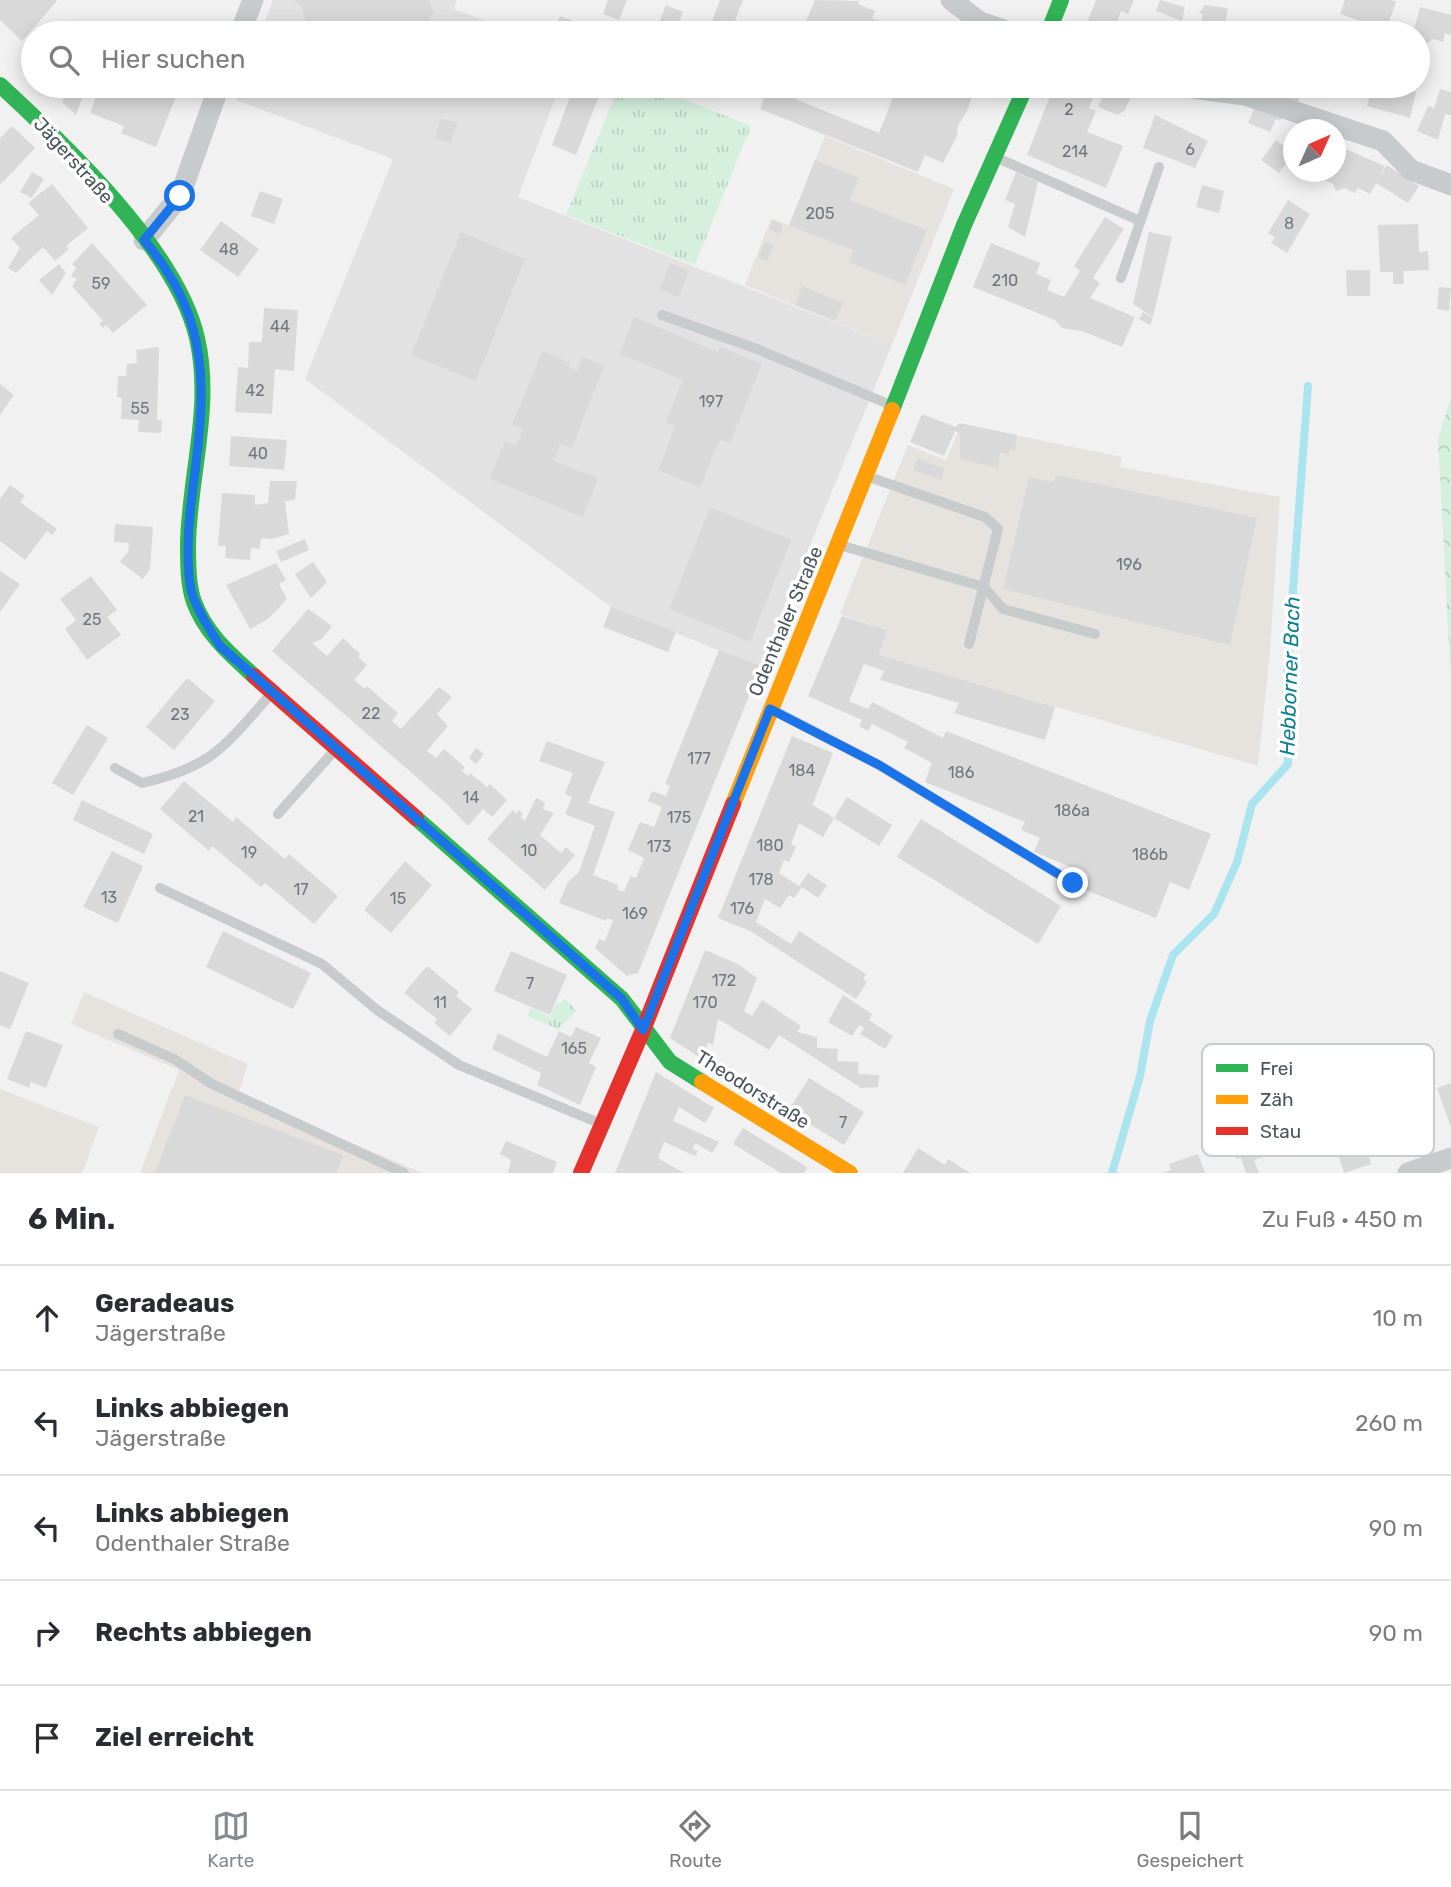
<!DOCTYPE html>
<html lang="de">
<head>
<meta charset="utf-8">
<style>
	:root { --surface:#fff; --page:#f2f2f3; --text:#2b2b33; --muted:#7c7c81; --line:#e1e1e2; --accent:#838c91 }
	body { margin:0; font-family:Rubik,sans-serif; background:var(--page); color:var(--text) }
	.compass { position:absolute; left:1283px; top:119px; width:63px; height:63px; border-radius:50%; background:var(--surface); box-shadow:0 4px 18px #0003; rotate:45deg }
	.stop { position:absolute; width:21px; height:21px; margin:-16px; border:5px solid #1a73e8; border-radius:50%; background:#fff }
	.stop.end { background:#1a73e8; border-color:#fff; box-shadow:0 2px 7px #0008 }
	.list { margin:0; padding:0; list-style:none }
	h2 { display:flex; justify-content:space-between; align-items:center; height:91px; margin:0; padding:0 28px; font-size:30px }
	h2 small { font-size:23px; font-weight:400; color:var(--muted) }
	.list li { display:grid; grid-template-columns:46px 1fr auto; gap:21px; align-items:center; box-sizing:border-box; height:105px; padding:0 28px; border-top:2px solid var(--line) }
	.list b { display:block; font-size:26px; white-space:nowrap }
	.list p { margin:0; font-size:23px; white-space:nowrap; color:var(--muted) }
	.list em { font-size:23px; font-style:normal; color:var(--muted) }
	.icon { flex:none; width:38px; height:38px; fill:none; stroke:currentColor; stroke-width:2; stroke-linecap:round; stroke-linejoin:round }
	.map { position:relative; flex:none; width:1451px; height:1173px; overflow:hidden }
	.search { position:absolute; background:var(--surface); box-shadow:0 4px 18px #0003; left:21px; right:21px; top:21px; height:77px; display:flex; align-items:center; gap:18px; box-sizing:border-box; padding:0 24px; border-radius:38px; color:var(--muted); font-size:26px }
	.sheet { height:616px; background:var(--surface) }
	nav { display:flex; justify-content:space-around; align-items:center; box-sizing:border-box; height:98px; border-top:2px solid var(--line); background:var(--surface); font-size:19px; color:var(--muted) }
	nav a { display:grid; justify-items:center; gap:4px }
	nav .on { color:var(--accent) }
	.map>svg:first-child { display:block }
	.commercial { fill:#e6e3df }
	.education { fill:#e3e2e3 }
	.forest { fill:url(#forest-crowns) }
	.park { fill:url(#park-tufts) }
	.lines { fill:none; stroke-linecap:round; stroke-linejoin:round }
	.stream { stroke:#aae4ee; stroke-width:8 }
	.building { fill:#d9d9da }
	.lane { stroke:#c8cbcc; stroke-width:10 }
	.street { stroke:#c8cbcc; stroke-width:21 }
	.fast { stroke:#30b455; stroke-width:16 }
	.slow { stroke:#ff9f0a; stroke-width:16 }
	.jam { stroke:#e5322d; stroke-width:16 }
	.route { stroke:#1a73e8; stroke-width:9 }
	.labels { text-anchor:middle; stroke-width:7; stroke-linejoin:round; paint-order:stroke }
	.number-label { font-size:16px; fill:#6d777d }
	.street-label { font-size:19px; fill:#48555d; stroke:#fff }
	.water-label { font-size:21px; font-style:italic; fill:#0e8293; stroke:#fff }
	.key { fill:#fff; stroke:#c8ccce; stroke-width:2 }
	.key-label { font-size:19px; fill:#48555d }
</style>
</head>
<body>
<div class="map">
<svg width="1451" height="1173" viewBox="0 0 1451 1173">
	<defs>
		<pattern id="forest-crowns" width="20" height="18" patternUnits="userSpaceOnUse" patternTransform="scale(1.75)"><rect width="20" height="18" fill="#d6f0de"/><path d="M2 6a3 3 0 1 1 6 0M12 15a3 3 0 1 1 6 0" fill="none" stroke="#b9d0c1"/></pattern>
		<pattern id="park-tufts" width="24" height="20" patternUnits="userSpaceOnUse" patternTransform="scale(1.75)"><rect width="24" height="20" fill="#d6f0de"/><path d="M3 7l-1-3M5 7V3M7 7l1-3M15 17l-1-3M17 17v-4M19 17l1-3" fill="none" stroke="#b9d0c1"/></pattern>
	</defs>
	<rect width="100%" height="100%" fill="#f1f1f1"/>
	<g class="commercial">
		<path d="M825 136 954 189 892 345 745 285 771 219 789 225Z"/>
		<path d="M961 424 1122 457 1120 467 1280 497 1270 652 1258 766 879 655 887 630 840 614 908 445 946 460Z"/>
		<path d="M84 992 248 1064 238 1095 423 1173H140L179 1070 71 1024Z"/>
		<path d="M0 1089 99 1127 82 1173H0Z"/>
	</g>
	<g class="education">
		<path d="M273 0H457L454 9 517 33H261Z"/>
		<path d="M241 86H560L518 197 892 345 760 667 611 607 305 379 393 159 236 100Z"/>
	</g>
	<path class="forest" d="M1451 397V664L1450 665 1438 439Z"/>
	<g class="park">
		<path d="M619 86H673L684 90 681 98 751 126 695 265 566 215Z"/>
		<path d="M564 998 577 1011 558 1029 527 1016 531 1008 550 1017 557 1002 562 1003Z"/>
	</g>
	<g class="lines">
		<path class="stream" d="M1112 1173 1140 1076 1150 1021 1173 955 1214 914 1237 862 1252 804 1288 764 1286 684 1308 386"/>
	</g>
	<g class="building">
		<path d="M0 0H56L57 1 22 41 0 20Z"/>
		<path d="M294 0H429L434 11 428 20 436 33H381L372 21 365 24 371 33H303L301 24 305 18 301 5Z"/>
		<path d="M608 0H627L619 20 603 14Z"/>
		<path d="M720 0H743L732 29 712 21Z"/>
		<path d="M815 0 859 1 858 4 875 11 872 18 889 25 886 33H801Z"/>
		<path d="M1096 0H1134L1128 14 1121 11 1115 27 1130 33H1083Z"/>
		<path d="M1160 0 1185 7 1182 21 1156 11Z"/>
		<path d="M1345 0H1391L1396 2 1386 30 1375 33 1378 27 1340 14Z"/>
		<path d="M666 5 683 12 675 33H655Z"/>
		<path d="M1205 5 1228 8 1223 33H1199L1203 14 1199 13Z"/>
		<path d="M1420 7 1451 15V35L1445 33 1443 42 1433 39 1427 43 1419 74 1418 33H1413Z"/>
		<path d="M560 16 573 21 569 33 555 28Z"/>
		<path d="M73 20 87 33H61Z"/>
		<path d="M461 24 485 33H452L455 26Z"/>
		<path d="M56 86 86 87 76 115 62 102 64 99 55 91Z"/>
		<path d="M100 86H180L156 147 121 133 124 126 90 113Z"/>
		<path d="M574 86 599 96 576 155 552 145Z"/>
		<path d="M865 86H886L881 98 863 91Z"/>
		<path d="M913 86H975L968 109 958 126 957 136 943 163 925 155 918 172 760 109 768 88 879 133 896 90 909 95Z"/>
		<path d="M1054 86H1097L1089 108 1096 111 1087 132 1123 146 1106 188 1027 155Z"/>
		<path d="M1107 86 1131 96 1125 110 1118 115 1098 107Z"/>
		<path d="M1261 86H1303L1297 106 1280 102 1282 94 1260 88Z"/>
		<path d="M1372 86H1407L1406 90 1416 92 1410 118 1367 106Z"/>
		<path d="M1440 89 1451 92V115L1445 114 1438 140 1417 131 1428 106 1434 108Z"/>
		<path d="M1256 105 1283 116 1280 121 1276 119 1270 132 1248 123Z"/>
		<path d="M1155 115 1208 141 1195 168 1143 148Z"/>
		<path d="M440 119 457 122 451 143 435 139Z"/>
		<path d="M12 126 35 148 0 185V138Z"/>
		<path d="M1276 140 1287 148 1294 140V152L1279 173 1261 160Z"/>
		<path d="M1336 145 1385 166 1378 180 1387 165 1419 186 1408 203 1376 183 1370 194 1358 188 1355 193 1344 188 1336 191 1333 184 1322 179 1325 172H1336Z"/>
		<path d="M815 160 859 178 850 200 927 230 905 285 849 262 854 250 789 226Z"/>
		<path d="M32 172 44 179 32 198 20 192Z"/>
		<path d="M1016 172 1038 182 1025 237 1008 227 1015 204 1005 200Z"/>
		<path d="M52 184 88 228 66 246 69 249 55 261 43 247 16 273 8 268 20 248 11 238 39 215 28 203Z"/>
		<path d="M1202 185 1224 191 1219 213 1196 207Z"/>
		<path d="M260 191 283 199 274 224 251 216Z"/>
		<path d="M1288 200 1310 214 1287 253 1271 243 1275 237 1268 233Z"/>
		<path d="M1105 217 1124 229 1093 278 1100 283 1090 298 1135 317 1122 347 1082 331 1062 328 1055 320 973 287 991 243 1040 263 1036 274 1051 280 1047 290 1064 297 1080 271 1074 266Z"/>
		<path d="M773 220 783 225 780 234 769 229Z"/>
		<path d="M221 221 259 249 238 277 200 250Z"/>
		<path d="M1418 224 1419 252 1428 251 1429 270 1403 271 1404 284H1393V272H1380L1378 225Z"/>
		<path d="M461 232 525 259 476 381 411 355Z"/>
		<path d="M1149 232 1172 237 1153 317 1133 304Z"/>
		<path d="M765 241 774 245 767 261 758 257Z"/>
		<path d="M92 243 147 305 113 333 106 325 103 328 99 324 103 321 72 286 77 279 71 276 76 268 72 264Z"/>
		<path d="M670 263 689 271 679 297 659 289Z"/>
		<path d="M59 264 66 273 52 295 39 280Z"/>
		<path d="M1346 270H1370V296H1347Z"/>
		<path d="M802 286 843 303 835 321 795 305Z"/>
		<path d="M1439 287 1451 288 1449 311 1437 309Z"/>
		<path d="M264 308 298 310 294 371 275 369 272 414 235 412 238 367 248 368 249 342H262Z"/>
		<path d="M1143 312 1153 318 1150 325 1139 319Z"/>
		<path d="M634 317 718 352 720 347 762 364 730 443 720 439 700 487 658 470 675 427 665 423 683 380 619 354Z"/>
		<path d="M159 347 157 420H162L161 433 138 432 139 420 121 419 122 398 117 397 118 376H126L127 364 137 363 136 350Z"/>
		<path d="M542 351 570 363 569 367 577 371 582 357 604 366 572 448 560 444 554 461 598 478 583 517 490 479 505 441 516 446 523 429 512 425Z"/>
		<path d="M0 384 14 395 0 415Z"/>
		<path d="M922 414 956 427 959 423 1017 435 1015 451 1010 449 1008 454 1000 452 998 468 960 459V433L955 431 944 456 910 442Z"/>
		<path d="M231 436 287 440 284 470 229 466Z"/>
		<path d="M917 458 945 469 941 480 913 470Z"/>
		<path d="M1056 475 1257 518 1230 645 1003 589 1029 477 1054 482Z"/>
		<path d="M270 481H297L295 500 285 501 289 534 272 539 261 538 260 549 251 548 250 560 225 558 226 546H218L222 493 255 495V505L268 503Z"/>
		<path d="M10 485 25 496 20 502 57 529 52 535 47 531 25 560 0 541V499Z"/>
		<path d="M710 507 791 540 750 642 669 609Z"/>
		<path d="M115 524 153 527 150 569 143 579 120 562 128 552 129 543 114 542Z"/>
		<path d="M305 539 309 550 281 562 276 551Z"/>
		<path d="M313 562 327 582 311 598 295 574Z"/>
		<path d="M276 563 286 580 279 584 287 599 268 619 250 629 226 585Z"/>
		<path d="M0 571 20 584 0 612Z"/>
		<path d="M91 576 117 610 107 617 121 635 87 660 65 629 76 620 60 599Z"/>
		<path d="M611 607 676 632 668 652 603 627Z"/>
		<path d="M308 609 332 626 322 639 312 643 327 656 343 638 360 654 358 657 367 665 354 680 365 689 367 686 398 713 392 721 401 729 439 687 452 697 437 714 448 726 427 751 436 758 444 749 465 767 462 771 468 776 470 773 487 787 490 784 507 800 492 817 483 809 468 826 445 802 272 651Z"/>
		<path d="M842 616 887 630 879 655 1055 707 1045 740 954 713 959 703 880 680 884 671 864 664 849 701 868 709 872 702 943 738 946 731 1211 834 1189 890 1170 882 1156 918 1083 889 1088 874 1034 852 1040 838 1021 830 1025 822 925 782 932 763 904 748 908 742 872 724 868 731 859 726 862 720 808 696Z"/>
		<path d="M719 650 761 666 638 973 627 976 595 948 599 939 605 941 613 920 607 918 606 921 559 903 568 882 579 872 595 826 565 814 572 797 565 794 573 773 539 761 547 741 605 762 588 803 615 812 593 875 618 885 617 890 624 891 631 876 636 878 644 858 628 850 640 822 654 827 662 807 648 801 652 791 666 796 670 786 665 784Z"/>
		<path d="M187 678 215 701 174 750 146 727Z"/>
		<path d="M87 725 108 738 73 795 52 783Z"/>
		<path d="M792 736 833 753 813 804 808 802 834 818 847 797 892 825 879 846 834 818 823 837 799 823 791 844 796 847 789 862 784 860 779 873 799 886 808 873 827 885 818 898 802 887 794 898 789 895 780 908 765 899 756 922 791 944 799 931 866 974 863 979 867 982 856 999 750 931 718 918Z"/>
		<path d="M476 748 484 754 476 764 469 758Z"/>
		<path d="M184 781 233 822 236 817 285 859 289 854 338 896 314 924 265 883 261 887 212 846 209 851 160 809Z"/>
		<path d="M536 798 545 802 543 809 554 813 540 835 561 853 566 847 575 855 545 890 487 839 513 810 516 814 519 810 523 814 520 817 525 821Z"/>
		<path d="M82 800 153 834 144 854 73 820Z"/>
		<path d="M921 819 1061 906 1038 944 897 857Z"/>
		<path d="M112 851 143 866 118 923 83 907Z"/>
		<path d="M405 861 432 885 391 933 364 910Z"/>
		<path d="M223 931 311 973 293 1009 206 967Z"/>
		<path d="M705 950 738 964 757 978 744 1011 752 1016 762 1000 801 1026 797 1032 817 1037V1048L838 1049 837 1061 859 1062 858 1074 879 1075 878 1087 861 1088 779 1035 769 1050 718 1019 713 1045 708 1043 702 1059 670 1038Z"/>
		<path d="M511 951 567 975 550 1015 494 991Z"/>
		<path d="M427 966 459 992 456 996 472 1009 450 1036 434 1023 437 1019 404 993Z"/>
		<path d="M0 971 29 983 10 1029 0 1025Z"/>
		<path d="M843 995 872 1014 869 1020 893 1036 885 1049 860 1034 864 1028 859 1025 852 1036 828 1022Z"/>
		<path d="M576 1027 601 1038 589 1063 596 1067 580 1105 537 1085 541 1073 492 1049 498 1033 547 1057 559 1031 571 1037Z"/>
		<path d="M26 1031 63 1045 46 1088 31 1082 29 1088 7 1079Z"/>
		<path d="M656 1072 714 1108 705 1123 679 1107 673 1121 719 1142 712 1153 695 1143 693 1149 698 1151 695 1156 664 1142 658 1158 684 1173H615Z"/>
		<path d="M809 1078 864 1112 844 1145 788 1111Z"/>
		<path d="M1451 1083V1127L1437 1088Z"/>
		<path d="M185 1095 343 1155 336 1173H155Z"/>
		<path d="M1349 1112 1356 1133 1361 1132 1371 1164 1344 1173 1327 1120Z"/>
		<path d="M743 1128 807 1167 804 1173H781L733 1144Z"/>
		<path d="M1259 1131 1267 1156 1254 1160 1259 1173H1246L1241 1158 1236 1159 1234 1154 1240 1153 1238 1147 1249 1143 1245 1133Z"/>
		<path d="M506 1141 557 1162 553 1173H508L511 1160 500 1154Z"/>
		<path d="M918 1148 945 1165 948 1159 970 1173H903Z"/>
		<path d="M1198 1154 1205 1173H1163L1171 1170 1169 1164Z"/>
	</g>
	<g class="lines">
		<g class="lane">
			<path d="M995 157 1140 221"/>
			<path d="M1121 278 1159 167"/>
			<path d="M662 315 757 349 893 406"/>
			<path d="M869 477 985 517 998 529 969 644"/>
			<path d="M843 546 984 587 1003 609 1095 634"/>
			<path d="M773 710 879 765 1073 883"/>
			<path d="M115 768 142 783C215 766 224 746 272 693"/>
			<path d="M278 814 334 751"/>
			<path d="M160 888 322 964 377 1010 459 1065 599 1123"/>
			<path d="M118 1034 174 1059 212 1084 404 1173"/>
		</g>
		<g class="street">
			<path d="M951 0 980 22 1013 33"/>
			<path d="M240 33 253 0"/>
			<path d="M1177 86 1245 95 1383 141 1411 170 1451 185"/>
			<path d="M144 240 180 196 219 86"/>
			<path d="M1408 1173 1451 1158"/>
		</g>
		<g class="fast">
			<path d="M1048 33 1061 0"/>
			<path d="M0 85C65 145 177 250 197 338 213 407 189 476 188 545 188 563 188 585 194 602 206 634 230 654 254 676"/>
			<path d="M892 410 964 225 1026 86"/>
			<path d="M416 818 622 999 670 1062 702 1082"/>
		</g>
		<g class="slow">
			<path d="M733 804 892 410"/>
			<path d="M702 1082 850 1173"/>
		</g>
		<g class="jam">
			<path d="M254 676 416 818"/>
			<path d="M581 1173 643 1030 733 804"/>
		</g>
	</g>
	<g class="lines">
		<path class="route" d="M180 196 144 240C217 327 204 398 191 504 188 527 185 578 194 599 200 616 211 631 220 646L622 999 643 1030 770 709 879 765 1073 883"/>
	</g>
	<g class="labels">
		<g class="number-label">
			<text x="1069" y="115">2</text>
			<text x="1190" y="155">6</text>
			<text x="1075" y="157">214</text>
			<text x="820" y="219">205</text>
			<text x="1289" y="229">8</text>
			<text x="229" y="255">48</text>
			<text x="1005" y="286">210</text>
			<text x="101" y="289">59</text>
			<text x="280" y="332">44</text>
			<text x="255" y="396">42</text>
			<text x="711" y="407">197</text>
			<text x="140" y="414">55</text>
			<text x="258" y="459">40</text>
			<text x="1129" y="570">196</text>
			<text x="92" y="625">25</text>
			<text x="371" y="719">22</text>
			<text x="180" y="720">23</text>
			<text x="699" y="764">177</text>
			<text x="802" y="776">184</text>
			<text x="961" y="778">186</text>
			<text x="471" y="803">14</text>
			<text x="1072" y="816">186a</text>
			<text x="196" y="822">21</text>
			<text x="679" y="823">175</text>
			<text x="770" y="851">180</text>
			<text x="659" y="852">173</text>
			<text x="529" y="856">10</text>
			<text x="249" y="858">19</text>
			<text x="1150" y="860">186b</text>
			<text x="761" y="885">178</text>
			<text x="301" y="895">17</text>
			<text x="109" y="903">13</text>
			<text x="398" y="904">15</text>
			<text x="742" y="914">176</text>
			<text x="635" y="919">169</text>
			<text x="724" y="986">172</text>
			<text x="530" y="989">7</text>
			<text x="440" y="1008">11</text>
			<text x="705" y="1008">170</text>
			<text x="574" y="1054">165</text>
			<text x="843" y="1128">7</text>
		</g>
		<g class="street-label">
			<text transform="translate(74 160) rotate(48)" y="7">Jägerstraße</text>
			<text transform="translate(785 621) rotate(-67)" y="7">Odenthaler Straße</text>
			<text transform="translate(753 1089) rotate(32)" y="7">Theodorstraße</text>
		</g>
		<g class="water-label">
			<text transform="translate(1290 676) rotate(-88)" y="7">Hebborner Bach</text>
		</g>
	</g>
	<rect x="1202" y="1044" width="232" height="112" rx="10" class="key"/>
	<rect x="1216" y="1064" width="32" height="8" fill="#30b455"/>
	<rect x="1216" y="1095" width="32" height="9" fill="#ff9f0a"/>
	<rect x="1216" y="1127" width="32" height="8" fill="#e5322d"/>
	<g class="key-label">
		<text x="1260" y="1075">Frei</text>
		<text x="1260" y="1106">Zäh</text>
		<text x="1260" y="1138">Stau</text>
	</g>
</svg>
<svg class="compass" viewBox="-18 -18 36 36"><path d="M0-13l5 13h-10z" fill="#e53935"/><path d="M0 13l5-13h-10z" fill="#7c7c81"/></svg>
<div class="stop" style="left:180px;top:196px"></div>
<div class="stop end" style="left:1073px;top:883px"></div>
<div class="search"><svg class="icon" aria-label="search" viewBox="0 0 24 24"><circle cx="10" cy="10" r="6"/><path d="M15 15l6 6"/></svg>Hier suchen</div>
</div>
<section class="sheet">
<h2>6 Min.<small>Zu Fuß · 450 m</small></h2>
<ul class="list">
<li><svg class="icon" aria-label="ahead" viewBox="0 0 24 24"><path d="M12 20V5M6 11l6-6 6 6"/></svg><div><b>Geradeaus</b><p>Jägerstraße</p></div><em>10 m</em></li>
<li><svg class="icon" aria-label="left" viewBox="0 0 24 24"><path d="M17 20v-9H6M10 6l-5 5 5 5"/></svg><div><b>Links abbiegen</b><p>Jägerstraße</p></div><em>260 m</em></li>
<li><svg class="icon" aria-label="left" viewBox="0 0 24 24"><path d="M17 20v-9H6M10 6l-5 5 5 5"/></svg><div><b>Links abbiegen</b><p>Odenthaler Straße</p></div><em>90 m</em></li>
<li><svg class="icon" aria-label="right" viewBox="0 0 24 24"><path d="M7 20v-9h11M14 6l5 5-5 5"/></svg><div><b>Rechts abbiegen</b></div><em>90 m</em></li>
<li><svg class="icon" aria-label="arrive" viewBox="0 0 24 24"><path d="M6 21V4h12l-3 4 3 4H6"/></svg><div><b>Ziel erreicht</b></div></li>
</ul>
</section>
<nav>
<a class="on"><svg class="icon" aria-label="map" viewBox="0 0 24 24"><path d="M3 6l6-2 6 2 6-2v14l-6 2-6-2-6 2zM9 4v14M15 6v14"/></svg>Karte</a>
<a><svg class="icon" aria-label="directions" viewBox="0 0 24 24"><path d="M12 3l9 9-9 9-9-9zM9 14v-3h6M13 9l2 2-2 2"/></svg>Route</a>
<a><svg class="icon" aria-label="saved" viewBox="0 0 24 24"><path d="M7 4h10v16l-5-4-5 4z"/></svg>Gespeichert</a>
</nav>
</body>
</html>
